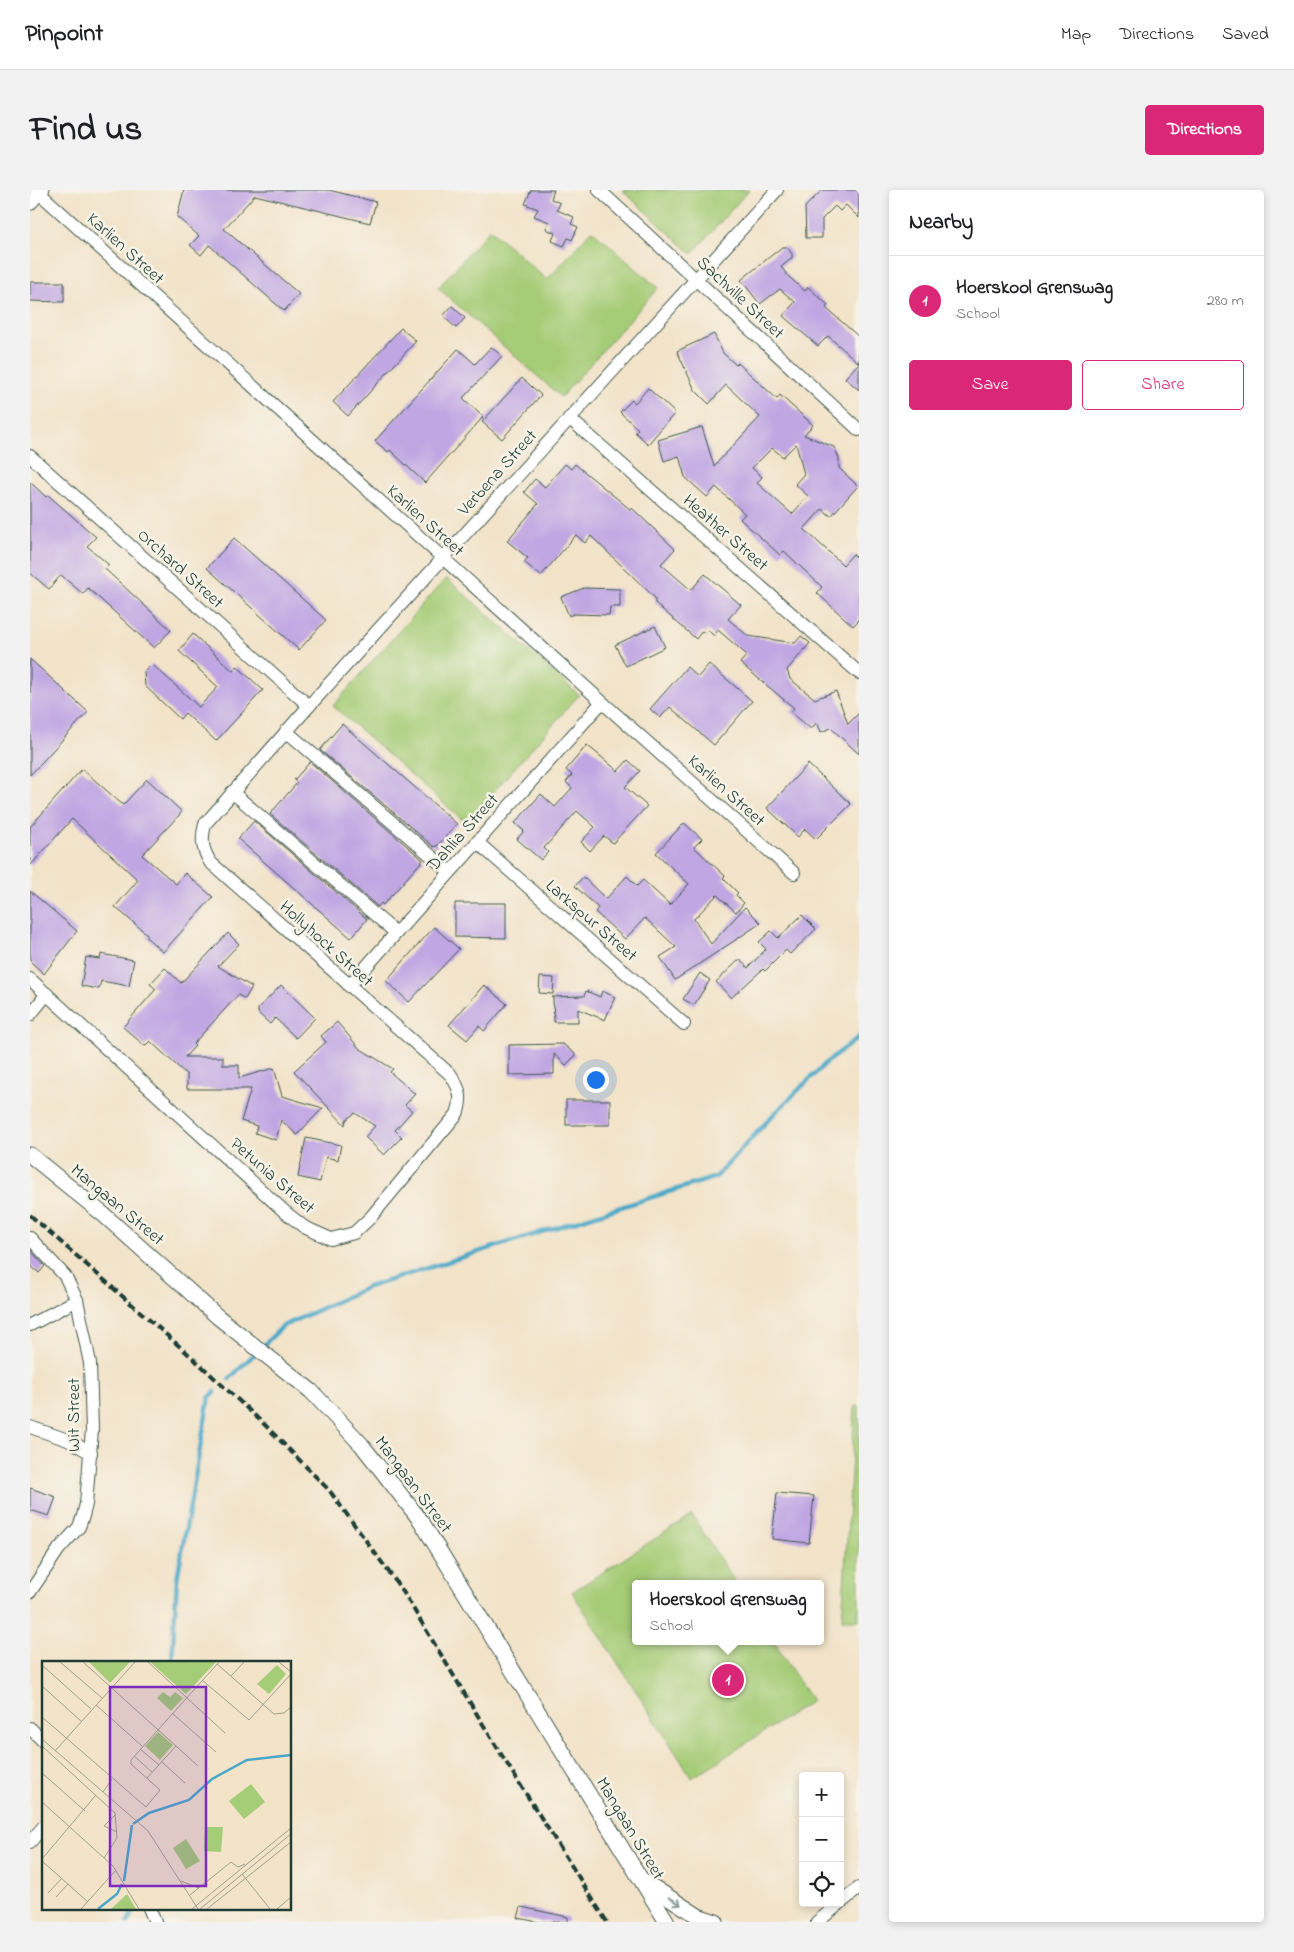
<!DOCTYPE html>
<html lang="en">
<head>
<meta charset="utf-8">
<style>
	:root { --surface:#fff; --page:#f2f2f2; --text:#202124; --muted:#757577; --line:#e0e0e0; --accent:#db2777 }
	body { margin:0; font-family:"Indie Flower",sans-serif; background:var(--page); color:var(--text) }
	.controls { position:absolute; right:15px; bottom:15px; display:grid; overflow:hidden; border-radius:5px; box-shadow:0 2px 8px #0003 }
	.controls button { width:45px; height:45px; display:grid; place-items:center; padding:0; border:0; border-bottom:1px solid var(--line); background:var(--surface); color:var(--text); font:25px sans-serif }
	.you { position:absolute; left:565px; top:889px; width:18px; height:18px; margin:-12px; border:4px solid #fff; border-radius:50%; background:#1a73e8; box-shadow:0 0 0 8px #1a73e833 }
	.badge { display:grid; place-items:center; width:32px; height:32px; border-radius:50%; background:var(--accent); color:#fff; font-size:16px; font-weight:700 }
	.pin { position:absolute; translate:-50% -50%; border:2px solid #fff; box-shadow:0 1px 5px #0006 }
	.popup { position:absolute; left:602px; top:1390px; width:192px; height:65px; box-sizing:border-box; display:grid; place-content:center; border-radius:5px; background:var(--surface); filter:drop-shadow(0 1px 4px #0005); font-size:16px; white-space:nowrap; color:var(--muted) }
	.popup b { font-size:19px; color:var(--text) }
	.popup::after { content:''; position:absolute; left:50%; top:100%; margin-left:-10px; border:10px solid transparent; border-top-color:var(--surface) }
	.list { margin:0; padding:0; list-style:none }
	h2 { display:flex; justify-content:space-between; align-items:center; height:65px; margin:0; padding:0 20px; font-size:21px }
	h2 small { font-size:16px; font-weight:400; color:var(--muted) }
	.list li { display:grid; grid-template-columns:32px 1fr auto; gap:15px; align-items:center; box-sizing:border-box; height:90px; padding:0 20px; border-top:1px solid var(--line) }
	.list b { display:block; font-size:19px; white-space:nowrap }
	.list p { margin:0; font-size:16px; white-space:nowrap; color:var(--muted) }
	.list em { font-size:16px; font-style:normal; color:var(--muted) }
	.actions { display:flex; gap:10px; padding:15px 20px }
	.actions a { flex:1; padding:11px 0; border:1px solid var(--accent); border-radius:5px; text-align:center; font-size:18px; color:var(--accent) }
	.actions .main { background:var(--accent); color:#fff }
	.icon { flex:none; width:28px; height:28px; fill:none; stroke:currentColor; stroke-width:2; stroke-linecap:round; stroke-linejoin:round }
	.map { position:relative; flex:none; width:829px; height:1732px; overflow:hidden; border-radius:5px }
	header { display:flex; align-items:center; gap:30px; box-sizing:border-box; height:70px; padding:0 25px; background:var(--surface); border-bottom:1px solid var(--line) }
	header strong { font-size:24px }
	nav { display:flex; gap:28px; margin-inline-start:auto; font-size:18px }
	.intro { display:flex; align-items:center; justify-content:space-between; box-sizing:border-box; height:120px; padding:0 30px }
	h1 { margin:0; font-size:35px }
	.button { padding:12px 22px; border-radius:5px; background:var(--accent); color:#fff; font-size:18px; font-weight:700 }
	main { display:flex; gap:30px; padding:0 30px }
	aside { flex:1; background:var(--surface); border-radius:5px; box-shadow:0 2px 8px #0003 }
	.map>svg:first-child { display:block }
	.green { fill:#a5cc76; stroke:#628455 }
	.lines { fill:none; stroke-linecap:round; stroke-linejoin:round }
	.stream { stroke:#49a8c8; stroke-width:4.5 }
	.building { fill:#c0a6e3; fill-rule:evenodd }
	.minor-casing { stroke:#3f564a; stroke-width:14 }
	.tertiary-casing { stroke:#3f564a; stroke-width:17 }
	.minor { stroke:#fff; stroke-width:12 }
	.tertiary { stroke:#fff; stroke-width:15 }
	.rail { stroke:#1f3d34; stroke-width:4; stroke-dasharray:8 4; stroke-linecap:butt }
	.oneway { stroke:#8f9e9a }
	.labels { text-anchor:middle; stroke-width:5; stroke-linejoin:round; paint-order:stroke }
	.street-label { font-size:18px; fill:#1f3d34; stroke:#f7f3e8 }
	.inset-river { fill:none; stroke:#49a8c8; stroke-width:2.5 }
	.inset-road { fill:none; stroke:#9ea18d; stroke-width:1 }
	.view { fill:#7b2cbf; fill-opacity:0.15; stroke:#7b2cbf; stroke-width:2.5 }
	.inset-edge { fill:none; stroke:#1f3d34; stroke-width:2.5 }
</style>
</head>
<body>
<header>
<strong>Pinpoint</strong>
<nav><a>Map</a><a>Directions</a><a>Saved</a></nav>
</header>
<div class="intro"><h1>Find us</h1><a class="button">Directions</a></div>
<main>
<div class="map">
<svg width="829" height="1732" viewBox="0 0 829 1732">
	<rect width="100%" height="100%" fill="#f7f3e8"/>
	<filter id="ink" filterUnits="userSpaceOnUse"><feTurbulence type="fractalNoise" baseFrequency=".02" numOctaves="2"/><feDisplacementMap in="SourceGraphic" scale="10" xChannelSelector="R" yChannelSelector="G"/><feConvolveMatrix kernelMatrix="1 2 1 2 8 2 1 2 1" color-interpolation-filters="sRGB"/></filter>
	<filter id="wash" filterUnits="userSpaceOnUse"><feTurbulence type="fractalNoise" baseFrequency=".0096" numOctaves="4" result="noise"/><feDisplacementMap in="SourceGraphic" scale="20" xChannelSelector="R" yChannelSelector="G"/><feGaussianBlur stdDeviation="1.12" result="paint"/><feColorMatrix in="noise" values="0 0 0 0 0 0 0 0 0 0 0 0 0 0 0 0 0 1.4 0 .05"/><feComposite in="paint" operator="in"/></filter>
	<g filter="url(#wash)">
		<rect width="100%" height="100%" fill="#f2e3c9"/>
		<g class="green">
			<path d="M592 0H719L662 64Z"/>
			<path d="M460 39 517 90 562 40 628 98 531 207 408 98Z"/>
			<path d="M416 388 549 505 436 633 303 516Z"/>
			<path d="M825 1216H829V1430H812Z"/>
			<path d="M662 1325 706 1394H606V1451H743L782 1511 662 1588 542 1402Z"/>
		</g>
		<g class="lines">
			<g class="stream">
				<path d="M199 1189 253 1136 338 1097 686 987 741 927 797 872 829 847"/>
				<path d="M142 1472 147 1389 179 1208 185 1202"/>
				<path d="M98 1732 104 1718"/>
			</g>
		</g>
		<g id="blocks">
			<g class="building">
				<path d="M154 0H299L346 12 340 33 225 5 194 39 269 104 254 121 179 55 171 65 160 55 169 46 147 27Z"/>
				<path d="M501 0H524L521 9 530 13 527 20 544 27 541 34 548 37 542 50 538 48 534 56 522 51 525 43 516 39 519 32 504 26 508 19 495 14Z"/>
				<path d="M792 0H829V28L816 15 810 21 805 16 792 29V48H776L775 17Z"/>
				<path d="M752 57H757L762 64V68L751 77 759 87 775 101 778 97 798 115 796 118 829 147V200L815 188 829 173 798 146 788 156 753 126 765 112 750 99 730 114 711 90Z"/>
				<path d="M0 92H34V112L0 111Z"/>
				<path d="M422 116 435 128 426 138 413 126Z"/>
				<path d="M371 138 386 151 318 226 303 212Z"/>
				<path d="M684 144 693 163 706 175 708 173 747 209 750 205 783 235 774 245 804 257 809 268V278L828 296 801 326 792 319 774 339 813 375 823 364 829 370V430L823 436 787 403 792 397 754 361 750 365 710 329 715 324 686 297 677 307 655 287 649 266 634 271 628 250 672 237 684 276 730 227 696 195 679 214 665 200 647 161ZM766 254 774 284 765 294 778 306 762 324 727 293 732 287 722 278 742 258 753 267Z"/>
				<path d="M461 157 472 166 433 208 453 227 395 293 360 260 358 262 345 251 428 159 445 174Z"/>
				<path d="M492 188 511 205 472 249 452 232Z"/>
				<path d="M618 198 645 223 618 254 605 242 608 239 590 222 602 210 605 213Z"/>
				<path d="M535 274 541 279 545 274 601 320 602 318 645 359 631 374 661 400 675 384 711 415 698 429 718 446 765 453 771 446 780 453 757 480 760 489 785 509 806 501 818 534 829 523V564L801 538 791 542 787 532 781 539 761 522 764 518 710 473 717 465 688 440 684 446 678 440 675 443 672 441 666 449 625 413V408L561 346 555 353 546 345 511 386 494 372 498 368 477 351 508 314 494 302 505 289 515 297Z"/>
				<path d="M0 292 16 307 18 305 66 347 57 356 79 375 75 379 141 440 124 458 58 398 53 404 31 385 19 399 0 383Z"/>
				<path d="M204 348 296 430 269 460 177 378Z"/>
				<path d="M554 398 590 399V417H580L579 425 543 424 539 426 531 407Z"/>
				<path d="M625 436 635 457 596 476 585 455Z"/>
				<path d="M163 444 203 481 207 476 233 500 186 551 155 523 150 529 115 496 114 482 122 474 169 517 188 497 149 461Z"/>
				<path d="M0 469 58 522 0 585Z"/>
				<path d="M679 474 722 511 684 555 640 517 630 528 620 519 657 477 668 487Z"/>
				<path d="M312 534 427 634 408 655 404 657 290 560Z"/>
				<path d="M557 555 588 581 598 570 610 581 595 597 617 616 583 653 574 646 560 661 551 652 565 637 547 621 514 658 518 662 511 670 487 649 494 641 485 633 511 604 525 617 542 598 536 592 542 585 536 580Z"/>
				<path d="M280 572 393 670 353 715 351 713 348 717 240 624 267 593 264 590Z"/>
				<path d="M778 574 821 614 786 649 775 639 768 647 737 618Z"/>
				<path d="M52 579 93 615 117 589 152 622 112 665 146 694 155 683 183 707 133 762 116 747 118 745 85 717 108 690 42 629 0 676V637Z"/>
				<path d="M224 631 337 729 321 748 208 649Z"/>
				<path d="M654 633 672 649 664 657 695 686 693 688 708 703 706 705 714 713 706 722 687 705 664 729 681 754 715 717 731 733 645 790 630 767 646 757 615 728 595 749 565 722 568 718 545 696 553 687 576 709 597 686 607 696 613 690 640 715 659 694 626 663Z"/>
				<path d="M0 701 47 741 14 784 0 771Z"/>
				<path d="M425 713H476V748L425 747Z"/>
				<path d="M772 725 786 739 760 764 756 760 735 781 733 779 701 808 686 792 710 769 718 778 736 759 729 752 741 741 748 748Z"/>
				<path d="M404 737 429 759 379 812 356 791Z"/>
				<path d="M198 743 209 754 188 776 222 797 215 809 208 805 163 854 165 856 155 867H193V875H209V888L244 878 252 906 293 918 267 945 251 930 246 950 225 943 227 936 211 931 221 899H157V885L120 851 115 856 93 837 126 799 120 794 135 778 151 793Z"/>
				<path d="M71 764 104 770 99 796 71 791 69 799 51 796 56 767 70 769Z"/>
				<path d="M670 783 680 790 664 815 653 809Z"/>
				<path d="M510 787 524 788 523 804 509 803Z"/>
				<path d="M251 795 285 828 266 848 245 828 240 834 228 823V819Z"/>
				<path d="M454 795 477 814 454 841 449 836 437 850 419 835Z"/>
				<path d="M556 801 570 807 572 801 585 807 575 830 548 819V832H524L523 808 521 807 554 806Z"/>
				<path d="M307 832 329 858 363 879 360 882 385 904 375 915 382 921 365 940 372 947 354 965 335 947 345 936 325 923 316 930 315 935 264 881 296 852 291 846Z"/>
				<path d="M533 854 546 865 536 875 524 864V884L479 885V855Z"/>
				<rect x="536" y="910" width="44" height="25"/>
				<path d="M276 948 311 955 308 970 296 967 290 992 268 987Z"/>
				<path d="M0 1060 15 1076 9 1083 0 1075Z"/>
				<path d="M0 1298 26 1307 19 1326 0 1320Z"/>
				<path d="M747 1303 784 1306 779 1353 742 1349Z"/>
				<path d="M491 1717 538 1727V1732H508L488 1728Z"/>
			</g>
		</g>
	</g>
	<g filter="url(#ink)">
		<use href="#blocks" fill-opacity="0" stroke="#3f564a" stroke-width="1"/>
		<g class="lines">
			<g class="minor-casing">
				<g id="minor">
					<path d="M6 0 572 512 764 683"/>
					<path d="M569 0 829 240"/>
					<path d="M0 14 13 0"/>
					<path d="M539 228 829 483"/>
					<path d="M0 266 279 516"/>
					<path d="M256 541 420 682"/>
					<path d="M202 602 366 743"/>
					<path d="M447 652 654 834"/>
					<path d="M0 789 255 1022 274 1037 301 1049 324 1043 341 1027 427 924C433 908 430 899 421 885L180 672C172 658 171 650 175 634L279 516 747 0"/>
					<path d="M319 796 572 512"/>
					<path d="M0 825 17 804"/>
					<path d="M0 1048 35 1086 47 1110 60 1173 62 1240 56 1314 53 1326 49 1337 29 1359 0 1402"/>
					<path d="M0 1135 47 1110"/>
					<path d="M0 1237 38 1250 61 1263"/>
					<path d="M0 1538 14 1552"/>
					<path d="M0 1652 14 1636"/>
					<path d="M119 1718 125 1732"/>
					<path d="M787 1732 829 1698"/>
				</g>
			</g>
			<g class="tertiary-casing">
				<g id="tertiary">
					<path d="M0 965 74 1025 188 1127 281 1201 331 1254 391 1331 637 1732"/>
					<path d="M612 1690 668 1726 686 1732"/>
				</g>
			</g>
			<use href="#minor" class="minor"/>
			<use href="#tertiary" class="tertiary"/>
			<path class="rail" d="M0 1025 164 1169 235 1235 299 1300 372 1400 474 1569 577 1732"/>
		</g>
		<defs><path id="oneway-shaft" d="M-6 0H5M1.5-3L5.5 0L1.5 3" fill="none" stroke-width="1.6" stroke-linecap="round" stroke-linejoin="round" transform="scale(1.25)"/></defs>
		<use class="oneway" href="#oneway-shaft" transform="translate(645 1711) rotate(33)"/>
	</g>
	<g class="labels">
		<g class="street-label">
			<text transform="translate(96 58) rotate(42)" y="6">Karlien Street</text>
			<text transform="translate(711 107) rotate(43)" y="6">Sachville Street</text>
			<text transform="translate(467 282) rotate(-48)" y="6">Verbena Street</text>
			<text transform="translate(396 330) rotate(42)" y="6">Karlien Street</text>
			<text transform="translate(696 342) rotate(41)" y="6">Heather Street</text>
			<text transform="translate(151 378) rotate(42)" y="6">Orchard Street</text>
			<text transform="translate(697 600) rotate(42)" y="6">Karlien Street</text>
			<text transform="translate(432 642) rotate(-48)" y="6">Dahlia Street</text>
			<text transform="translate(562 730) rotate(41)" y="6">Larkspur Street</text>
			<text transform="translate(297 753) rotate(42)" y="6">Hollyhock Street</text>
			<text transform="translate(243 985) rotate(41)" y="6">Petunia Street</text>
			<text transform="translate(88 1014) rotate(40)" y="6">Mangaan Street</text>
			<text transform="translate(43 1225) rotate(-90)" y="6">Wit Street</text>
			<text transform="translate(384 1294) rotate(53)" y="6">Mangaan Street</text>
			<text transform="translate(601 1638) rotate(59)" y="6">Mangaan Street</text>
		</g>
	</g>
	<g transform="translate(12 1471)">
		<rect width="249" height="249" fill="#f2e3c9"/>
		<path d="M47 1H88L68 22ZM108 1H174L144 33ZM235 4 244 13 227 33 215 23ZM121 31 128 36 133 31 141 37 129 50 115 37ZM116 71 131 84 118 99 103 85ZM209 123 223 141 202 158 187 140ZM163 166H181L179 191 162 190ZM144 178 158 200 144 208 131 187ZM85 233 94 248H69Z" fill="#a5cc76"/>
		<path class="inset-river" d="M91 163 107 152 147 139 170 118 205 99 249 94M82 220 90 164M56 248 75 233 80 223"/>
		<path class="inset-road" d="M18 1 60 37M41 1 156 105M106 1 183 72M237 1 249 11M175 3 232 53 242 52 249 46M0 4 49 48M189 15 202 1M160 19 207 59 249 13M0 25 39 60M54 44 100 85M130 52 174 91M0 56 104 146 118 129 89 103V99L177 1M0 78 106 170 156 248M0 85 73 152 75 177 62 197M98 88 117 104M13 90 93 1M92 95 110 111M120 101 143 122M0 112 43 150M105 117 134 85M61 131 70 118M0 141 71 205 97 248M74 153 62 165 75 171M0 198 54 134M0 200 46 241M200 213 228 248M139 220 157 227M6 232 20 217M148 234 189 201 196 206 203 203M14 236 26 223M39 248 74 209M150 248 249 167M158 248 249 173M165 248 249 181M235 248 249 236"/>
		<path class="view" d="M68 26H164V225H68Z"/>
		<rect width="249" height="249" class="inset-edge"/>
	</g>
</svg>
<div class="controls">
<button>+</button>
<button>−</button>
<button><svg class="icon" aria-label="locate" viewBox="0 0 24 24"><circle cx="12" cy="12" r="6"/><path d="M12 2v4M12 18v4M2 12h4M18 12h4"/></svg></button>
</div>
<div class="you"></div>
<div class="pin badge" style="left:698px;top:1490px">1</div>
<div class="popup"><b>Hoerskool Grenswag</b>School</div>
</div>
<aside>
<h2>Nearby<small></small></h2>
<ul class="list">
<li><span class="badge">1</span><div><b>Hoerskool Grenswag</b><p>School</p></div><em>280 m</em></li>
</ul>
<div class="actions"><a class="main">Save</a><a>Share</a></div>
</aside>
</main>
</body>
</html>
